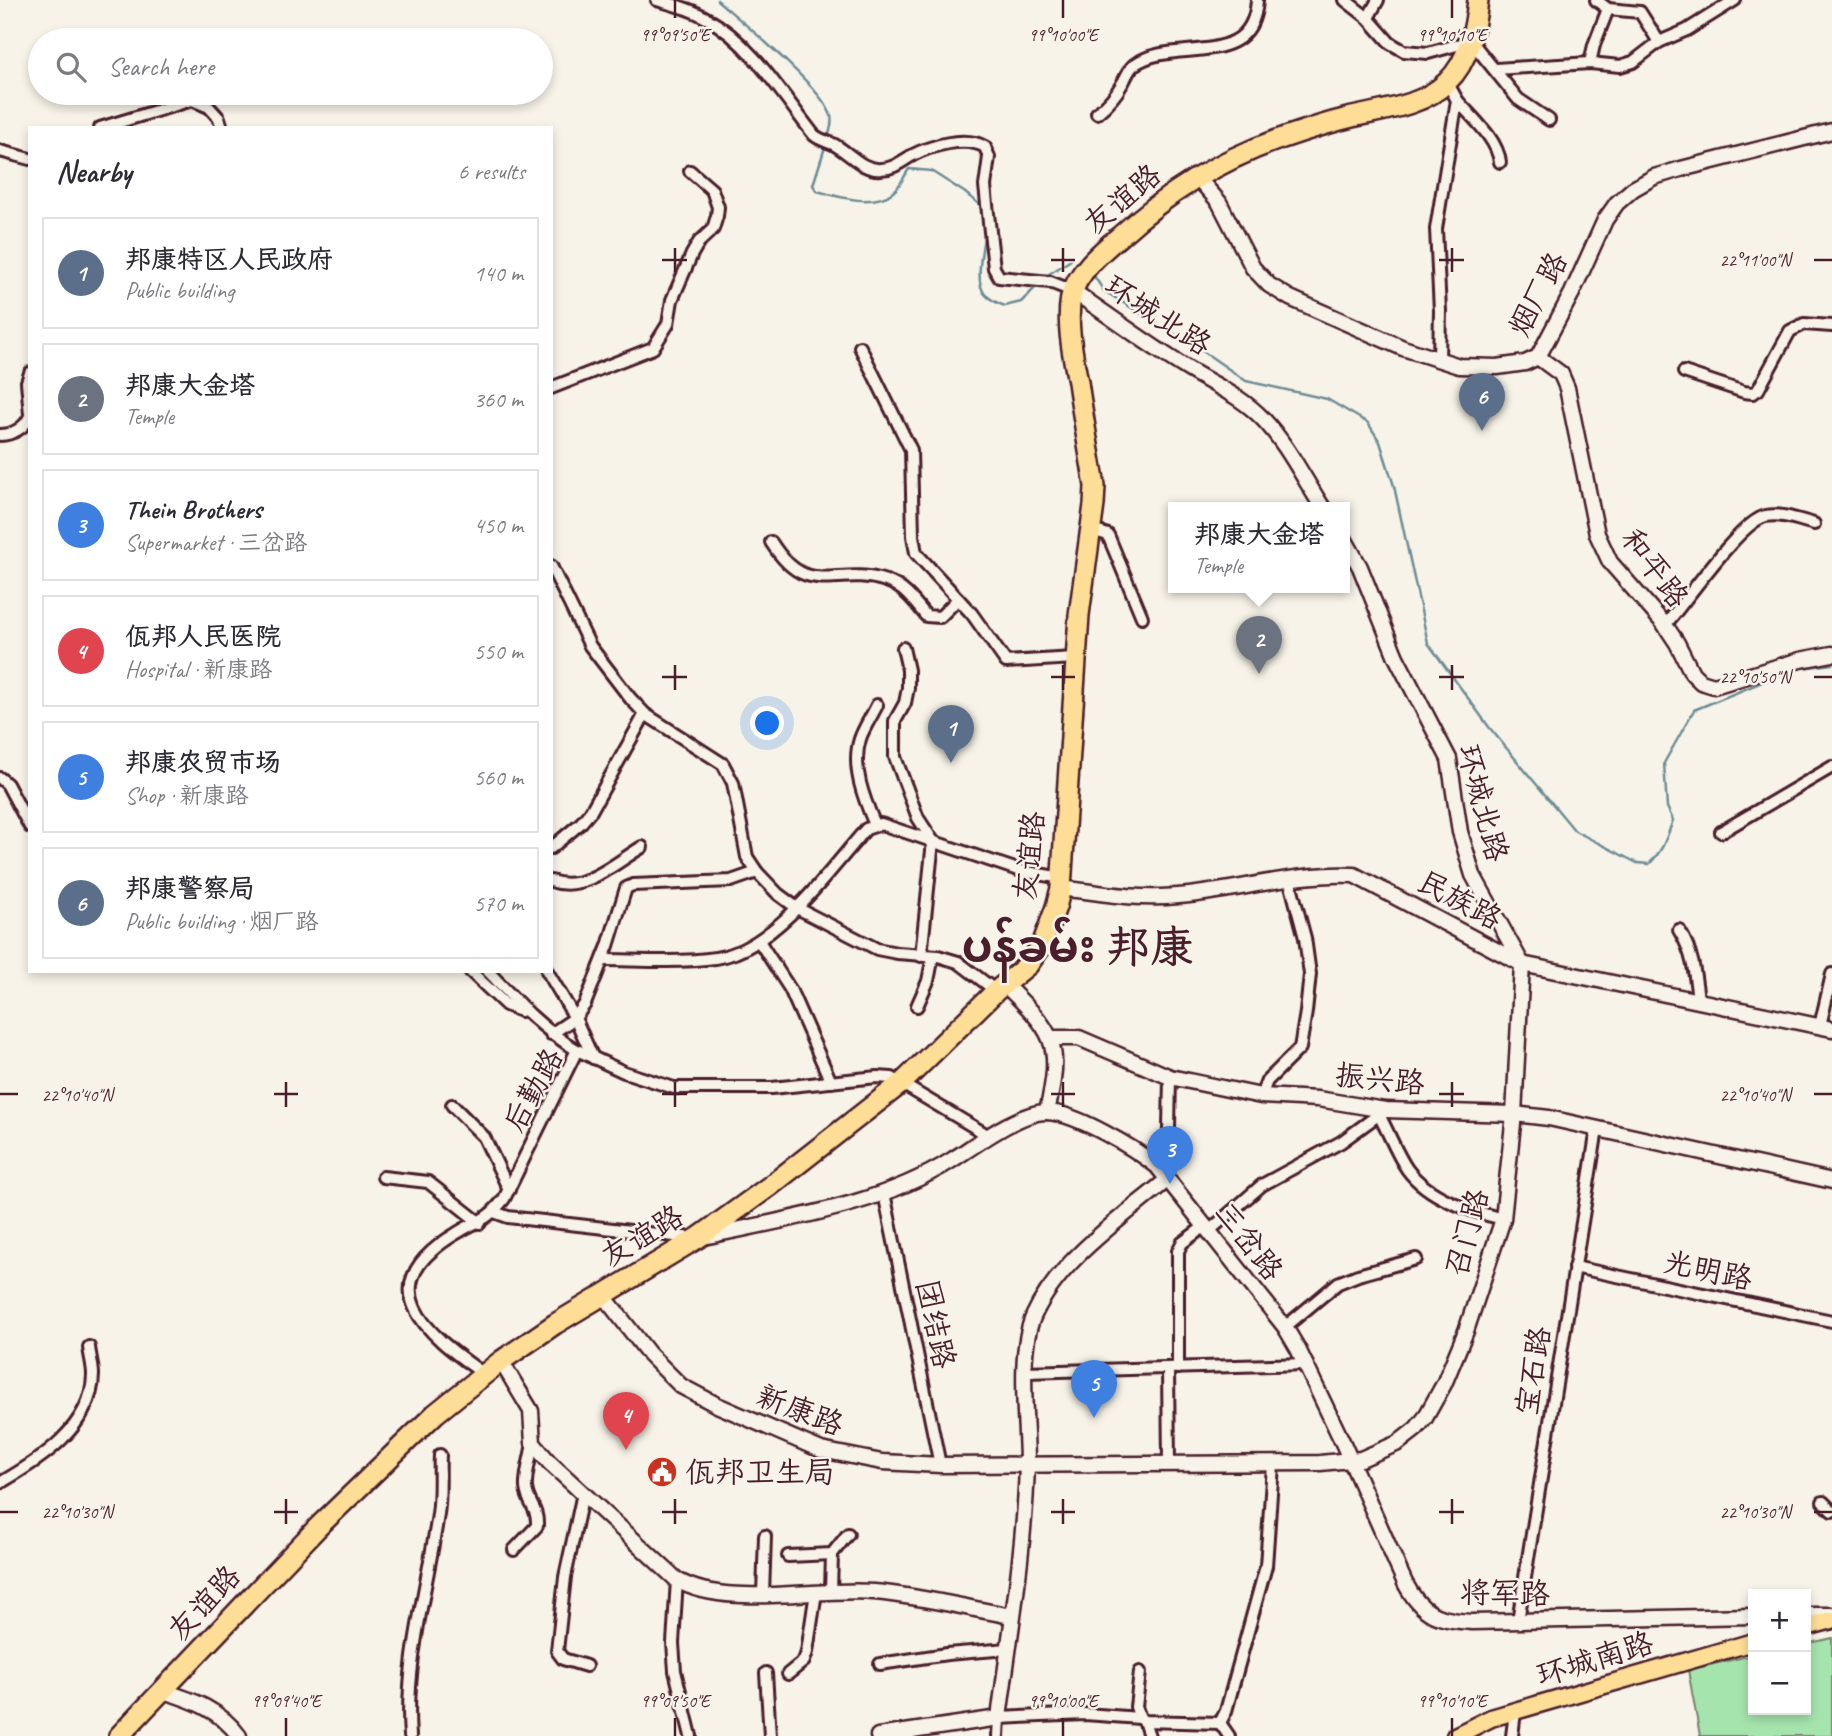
<!DOCTYPE html>
<html lang="en">
<head>
<meta charset="utf-8">
<style>
	:root { --surface:#fff; --page:#f7f7f7; --text:#2b2b33; --muted:#7c7c81; --line:#e1e1e2; --accent:#111827 }
	body { margin:0; font-family:Caveat,"LXGW WenKai TC","Noto Sans Myanmar",sans-serif; background:var(--page); color:var(--text) }
	.controls { position:absolute; right:21px; bottom:21px; display:grid; overflow:hidden; border-radius:0px; box-shadow:0 4px 10px #0003 }
	.controls button { width:63px; height:63px; display:grid; place-items:center; padding:0; border:0; border-bottom:2px solid var(--line); background:var(--surface); color:var(--text); font:35px sans-serif }
	.you { position:absolute; left:768px; top:724px; width:24px; height:24px; margin:-18px; border:5px solid #fff; border-radius:50%; background:#1a73e8; box-shadow:0 0 0 10px #1a73e833 }
	.badge { display:grid; place-items:center; width:46px; height:46px; border-radius:50%; background:var(--accent); color:#fff; font-size:23px; font-weight:700 }
	.pin { position:absolute; translate:-50% -58px; filter:drop-shadow(0 2px 4px #0008) }
	.pin::after { content:''; position:absolute; top:37px; width:24px; height:21px; background:inherit; clip-path:polygon(0 0,100% 0,50% 100%) }
	.popup { position:absolute; left:1168px; top:502px; width:182px; height:91px; box-sizing:border-box; display:grid; place-content:center; border-radius:0px; background:var(--surface); filter:drop-shadow(0 2px 5px #0005); font-size:23px; white-space:nowrap; color:var(--muted) }
	.popup b { font-size:26px; color:var(--text) }
	.popup::after { content:''; position:absolute; left:50%; top:100%; margin-left:-14px; border:14px solid transparent; border-top-color:var(--surface) }
	.list { margin:0; padding:0; list-style:none }
	h2 { display:flex; justify-content:space-between; align-items:center; height:91px; margin:0; padding:0 28px; font-size:30px }
	h2 small { font-size:23px; font-weight:400; color:var(--muted) }
	.list li { display:grid; grid-template-columns:46px 1fr auto; gap:21px; align-items:center; box-sizing:border-box; height:112px; margin:0 14px 14px; padding:0 14px; border:2px solid var(--line); border-radius:0px }
	.list b { display:block; font-size:26px; white-space:nowrap }
	.list p { margin:0; font-size:23px; white-space:nowrap; color:var(--muted) }
	.list em { font-size:23px; font-style:normal; color:var(--muted) }
	.icon { flex:none; width:38px; height:38px; fill:none; stroke:currentColor; stroke-width:2; stroke-linecap:round; stroke-linejoin:round }
	.map { position:relative; flex:none; width:1832px; height:1736px; overflow:hidden }
	.search { position:absolute; background:var(--surface); box-shadow:0 4px 10px #0003; left:28px; top:28px; width:525px; height:77px; display:flex; align-items:center; gap:18px; box-sizing:border-box; padding:0 24px; border-radius:38px; color:var(--muted); font-size:26px }
	.panel { position:absolute; background:var(--surface); box-shadow:0 4px 10px #0003; left:28px; top:126px; width:525px; height:847px; border-radius:0px }
	.map>svg:first-child { display:block }
	.green { fill:#a5e5ad; stroke:#78826c; stroke-width:2 }
	.lines { fill:none; stroke-linecap:round; stroke-linejoin:round }
	.stream { stroke:#6d8c96; stroke-width:2.5 }
	.street-casing { stroke:#4a1f2b; stroke-width:16 }
	.secondary-casing { stroke:#4a1f2b; stroke-width:19 }
	.primary-casing { stroke:#4a1f2b; stroke-width:21 }
	.highway-casing { stroke:#4a1f2b; stroke-width:24 }
	.street { stroke:#f7f3e8; stroke-width:10 }
	.secondary { stroke:#f7f3e8; stroke-width:14 }
	.primary { stroke:#fedd96; stroke-width:16 }
	.highway { stroke:#fedd96; stroke-width:19 }
	.ticks { fill:none; stroke:#4a1f2b; stroke-width:2.5 }
	.labels { text-anchor:middle; stroke-width:5; stroke-linejoin:round; paint-order:stroke }
	.street-label { font-size:30px; fill:#4a1f2b; stroke:#f7f3e8 }
	.poi-label { font-size:30px; fill:#4a1f2b; stroke:#f7f3e8; text-anchor:start }
	.town-label { font-size:44px; font-weight:bold; fill:#4a1f2b; stroke:#f7f3e8 }
	.ticks-label { font-size:18px; text-anchor:middle; fill:#4a1f2b; stroke:#f7f3e8; stroke-width:5; stroke-linejoin:round; paint-order:stroke }
</style>
</head>
<body>
<div class="map">
<svg width="1832" height="1736" viewBox="0 0 1832 1736">
	<rect width="100%" height="100%" fill="#f7f3e8"/>
	<filter id="ink" filterUnits="userSpaceOnUse"><feTurbulence type="fractalNoise" baseFrequency=".0143" numOctaves="2"/><feDisplacementMap in="SourceGraphic" scale="14" xChannelSelector="R" yChannelSelector="G"/><feConvolveMatrix kernelMatrix="1 2 1 2 8 2 1 2 1" color-interpolation-filters="sRGB"/></filter>
	<g filter="url(#ink)">
		<path class="green" d="M1832 1638V1736H1700L1688 1670 1753 1655V1710H1806V1644Z"/>
		<g class="lines">
			<g class="stream">
				<path d="M717 0C741 21 824 89 831 116 833 124 830 130 828 138"/>
				<path d="M826 144 813 185 817 191C838 197 874 208 893 192 900 187 904 176 909 169L931 171 964 192 980 205 984 217"/>
				<path d="M985 231C983 245 976 277 982 289 985 298 997 303 1005 306L1021 302 1037 286"/>
				<path d="M1049 274 1071 260"/>
				<path d="M1094 276 1104 291 1207 354 1246 381 1327 399 1368 423 1380 442 1394 486 1428 643 1489 727 1575 831 1637 863 1649 864C1663 851 1667 837 1673 820L1667 807 1664 763 1694 710 1794 669 1832 664"/>
			</g>
			<g class="street-casing">
				<g id="street">
					<path d="M657 0C674 5 692 9 708 19 751 43 784 97 814 135 820 140 826 141 833 144 849 152 862 171 881 169 893 169 901 162 911 156 930 146 965 135 985 147L989 157 985 186 994 268 999 277 1050 282 1073 291"/>
					<path d="M1345 0 1368 18 1390 43 1404 51 1428 53 1471 41 1518 99 1549 120"/>
					<path d="M1596 0 1608 9 1640 12 1659 42 1687 30 1735 0"/>
					<path d="M1368 18 1378 0"/>
					<path d="M1590 63 1594 45 1608 9"/>
					<path d="M1496 69 1590 63 1620 66 1633 62 1659 42"/>
					<path d="M1457 100C1472 118 1497 138 1500 162"/>
					<path d="M1097 113C1107 105 1116 95 1122 84 1126 78 1128 70 1134 65 1173 36 1253 72 1257 0"/>
					<path d="M100 128 192 100 209 107 219 118 222 128"/>
					<path d="M0 151 30 159"/>
					<path d="M860 347 911 450 913 536 916 553 972 614 1006 662 1075 658"/>
					<path d="M1439 360 1440 311 1436 229 1457 100 1447 82"/>
					<path d="M1684 372 1744 392 1753 393 1758 390 1790 331 1804 324 1832 326"/>
					<path d="M30 373 27 382 30 414"/>
					<path d="M551 388 653 348 668 324 672 300 692 254 699 242 713 229 717 216 718 207 712 190 690 171"/>
					<path d="M0 435C12 435 25 428 30 416"/>
					<path d="M1092 530 1108 535 1142 617"/>
					<path d="M771 542C809 602 835 564 886 581 903 586 915 602 926 616L940 617 958 599"/>
					<path d="M551 566 590 646 630 698 645 714 723 764 733 783 747 857 757 872 778 894 797 908 877 949 897 953 938 956 958 962 996 991"/>
					<path d="M1665 625C1685 603 1740 521 1766 516 1782 513 1799 520 1814 524"/>
					<path d="M903 648 908 670V688L905 703 895 721V757L918 818 933 841 921 956"/>
					<path d="M0 778 7 784 30 827"/>
					<path d="M875 825C864 799 851 767 860 739 864 727 872 716 877 705"/>
					<path d="M1721 832 1832 767"/>
					<path d="M551 848 581 823 591 811 645 714"/>
					<path d="M551 881C584 893 615 863 642 847"/>
					<path d="M1679 930C1693 952 1695 974 1698 1000"/>
					<path d="M759 941 790 989 831 1082"/>
					<path d="M603 960C638 960 693 964 725 956 778 943 831 869 866 829L881 824 1021 871 1062 878"/>
					<path d="M470 971 506 1005 521 1011"/>
					<path d="M488 971C515 1000 542 1030 577 1050"/>
					<path d="M547 971 575 1018 593 1058"/>
					<path d="M917 1006 928 981 933 956"/>
					<path d="M1820 1026 1832 974"/>
					<path d="M551 1034 575 1018 585 1004 608 946 626 888 633 885 731 881 757 872"/>
					<path d="M1261 1096 1267 1081 1300 1048 1306 1012 1310 974 1305 938 1289 878"/>
					<path d="M452 1105 484 1137 509 1190"/>
					<path d="M1379 1115C1389 1133 1396 1153 1407 1169 1428 1198 1470 1211 1503 1219"/>
					<path d="M383 1177 428 1182 480 1223"/>
					<path d="M1168 1179 1170 1077"/>
					<path d="M884 1193 940 1465"/>
					<path d="M494 1212 508 1217 692 1238"/>
					<path d="M1209 1231 1262 1185 1341 1142 1385 1110"/>
					<path d="M1574 1267 1832 1321"/>
					<path d="M1285 1327 1338 1283 1358 1275 1416 1259"/>
					<path d="M1168 1368 1169 1464"/>
					<path d="M1178 1368V1251L1182 1243 1205 1226"/>
					<path d="M1025 1372 1307 1364"/>
					<path d="M484 1374C424 1332 368 1286 457 1233 479 1219 485 1223 504 1199L577 1050 624 1072 674 1088H772L877 1077 892 1078 989 1136"/>
					<path d="M0 1483C40 1460 92 1427 93 1375 93 1366 90 1356 89 1347"/>
					<path d="M583 1493 565 1577 557 1651 563 1659 586 1666"/>
					<path d="M1823 1502 1832 1511"/>
					<path d="M514 1550 537 1526C538 1507 528 1505 526 1488 525 1474 531 1457 533 1443"/>
					<path d="M788 1556 832 1554 848 1534"/>
					<path d="M677 1580 673 1643 675 1671 691 1736"/>
					<path d="M831 1592 832 1554"/>
					<path d="M763 1594 765 1536"/>
					<path d="M1518 1621 1597 1129"/>
					<path d="M880 1664 947 1654 1008 1649"/>
					<path d="M1140 1672 1136 1707 1140 1718 1144 1721 1220 1723"/>
					<path d="M766 1673 770 1736"/>
					<path d="M788 1674 804 1661 807 1652 816 1592"/>
					<path d="M1144 1721 1149 1736"/>
					<path d="M1220 1723 1226 1711 1266 1566 1273 1465"/>
					<path d="M1220 1723 1229 1736"/>
					<path d="M410 1736C404 1664 428 1585 438 1514 441 1494 439 1474 440 1455"/>
					<path d="M998 1736 999 1718 1085 1714 1140 1718"/>
					<path d="M1512 1736 1515 1712"/>
				</g>
			</g>
			<g class="secondary-casing">
				<g id="secondary">
					<path d="M1197 177 1219 202 1253 268 1269 285 1290 298 1403 348 1459 366 1497 367 1525 363 1538 357 1572 293 1605 220 1617 203 1633 189 1654 177 1681 169 1832 131"/>
					<path d="M1073 291C1111 317 1148 345 1188 369 1214 385 1241 396 1263 419 1287 444 1304 479 1323 508"/>
					<path d="M1538 357 1561 374 1567 388 1597 534 1610 562 1665 625 1677 643 1692 673 1701 682 1714 686 1800 660 1832 654"/>
					<path d="M1061 888C1100 893 1139 900 1178 896 1238 891 1294 872 1354 875L1522 964 1832 1029"/>
					<path d="M1004 984C1054 1032 1063 1042 1047 1112"/>
					<path d="M1051 1038H1079L1170 1077 1261 1096 1318 1099 1385 1110 1514 1114 1549 1118 1832 1181"/>
					<path d="M703 1237C785 1219 880 1206 952 1160 974 1146 1021 1111 1047 1112 1076 1113 1134 1148 1157 1166L1285 1327 1298 1349 1342 1441 1405 1583C1422 1615 1437 1620 1472 1622L1753 1616"/>
					<path d="M603 1295 649 1354 681 1386 717 1405 821 1450 882 1462 940 1465 1320 1463 1361 1459 1398 1443 1416 1429 1425 1418 1444 1384 1466 1331 1503 1219 1514 1114 1522 964 1473 875 1460 832 1449 759 1396 657 1360 567 1345 540"/>
					<path d="M501 1361 531 1411 533 1443 549 1462 677 1580C726 1609 818 1587 874 1592 920 1596 967 1608 1012 1616"/>
					<path d="M1806 1615H1832"/>
					<path d="M163 1691C193 1700 220 1710 239 1736"/>
					<path d="M878 1736 999 1718C1010 1634 1025 1547 1027 1463 1027 1423 1017 1351 1034 1315 1060 1259 1122 1218 1168 1179"/>
				</g>
			</g>
			<g class="primary-casing">
				<g id="primary">
					<path d="M1806 1627 1832 1620"/>
					<path d="M1455 1736 1491 1718 1753 1642"/>
				</g>
			</g>
			<g class="highway-casing">
				<path id="highway" d="M119 1736 319 1526 435 1414 501 1361 555 1324 698 1238 770 1186 903 1082 996 991 1028 965 1042 945 1056 907 1061 888 1079 615 1094 505 1095 486C1089 451 1083 417 1078 382 1073 356 1066 324 1071 297 1076 273 1102 251 1120 236 1166 194 1218 161 1277 140 1300 132 1324 124 1348 118 1381 110 1422 107 1447 82 1469 61 1475 29 1478 0"/>
			</g>
			<use href="#street" class="street"/>
			<use href="#secondary" class="secondary"/>
			<use href="#primary" class="primary"/>
			<use href="#highway" class="highway"/>
		</g>
	</g>
	<path class="ticks" d="M675 0V18M1063 0V18M1452 0V18M675 248V272M1063 248V272M1452 248V272M662 260H687M1051 260H1075M1439 260H1464M1814 260H1832M675 665V690M1063 665V690M1452 665V690M662 677H687M1051 677H1075M1439 677H1464M1814 677H1832M286 1082V1107M675 1082V1107M1063 1082V1107M1452 1082V1107M0 1094H18M274 1094H298M662 1094H687M1051 1094H1075M1439 1094H1464M1814 1094H1832M286 1499V1524M675 1499V1524M1063 1499V1524M1452 1499V1524M0 1512H18M274 1512H298M662 1512H687M1051 1512H1075M1439 1512H1464M1814 1512H1832M286 1718V1736M675 1718V1736M1063 1718V1736M1452 1718V1736"/>
	<defs>
		<g id="civic-disc" transform="scale(1.575)"><circle r="9.5" fill="#c8321e" stroke="#f7f3e8"/><path d="M-.6-6.5H3V-4.5H.6V-3L4-1V1h2V6H-6V1h2V-1L-.6-3ZM-1.2 2.5V6h2.4V2.5Z" fill="#fff"/></g>
	</defs>
	<g fill-rule="evenodd">
		<use href="#civic-disc" x="662" y="1472"/>
	</g>
	<g class="labels">
		<g class="street-label">
			<text transform="translate(1122 199) rotate(-40)" y="10">友谊路</text>
			<text transform="translate(1538 294) rotate(-62)" y="10">烟厂路</text>
			<text transform="translate(1158 315) rotate(33)" y="10">环城北路</text>
			<text transform="translate(1655 568) rotate(53)" y="10">和平路</text>
			<text transform="translate(1483 803) rotate(75)" y="10">环城北路</text>
			<text transform="translate(1029 856) rotate(-84)" y="10">友谊路</text>
			<text transform="translate(1460 900) rotate(28)" y="10">民族路</text>
			<text transform="translate(1380 1079) rotate(6)" y="10">振兴路</text>
			<text transform="translate(533 1090) rotate(-61)" y="10">后勤路</text>
			<text transform="translate(1467 1233) rotate(-75)" y="10">召门路</text>
			<text transform="translate(642 1236) rotate(-31)" y="10">友谊路</text>
			<text transform="translate(1249 1241) rotate(52)" y="10">三岔路</text>
			<text transform="translate(1708 1270) rotate(12)" y="10">光明路</text>
			<text transform="translate(936 1324) rotate(78)" y="10">团结路</text>
			<text transform="translate(1533 1371) rotate(-81)" y="10">宝石路</text>
			<text transform="translate(800 1410) rotate(21)" y="10">新康路</text>
			<text transform="translate(1505 1593) rotate(1)" y="10">将军路</text>
			<text transform="translate(204 1603) rotate(-47)" y="10">友谊路</text>
			<text transform="translate(1595 1659) rotate(-17)" y="10">环城南路</text>
		</g>
		<g class="poi-label">
			<text x="685" y="1482">佤邦卫生局</text>
		</g>
		<g class="town-label">
			<text x="1078" y="962">ပန်ခမ်း 邦康</text>
		</g>
	</g>
	<g class="ticks-label">
		<text x="675" y="41">99°09'50"E</text>
		<text x="1063" y="41">99°10'00"E</text>
		<text x="1452" y="41">99°10'10"E</text>
		<text x="1755" y="266">22°11'00"N</text>
		<text x="1755" y="683">22°10'50"N</text>
		<text x="77" y="1101">22°10'40"N</text>
		<text x="1755" y="1101">22°10'40"N</text>
		<text x="77" y="1518">22°10'30"N</text>
		<text x="1755" y="1518">22°10'30"N</text>
		<text x="286" y="1707">99°09'40"E</text>
		<text x="675" y="1707">99°09'50"E</text>
		<text x="1063" y="1707">99°10'00"E</text>
		<text x="1452" y="1707">99°10'10"E</text>
	</g>
</svg>
<div class="controls">
<button>+</button>
<button>−</button>
</div>
<div class="you"></div>
<div class="pin badge" style="left:951px;top:763px;background:#5c6f8a">1</div>
<div class="pin badge" style="left:1259px;top:674px;background:#6b7280">2</div>
<div class="popup"><b>邦康大金塔</b>Temple</div>
<div class="pin badge" style="left:1170px;top:1184px;background:#3f7fe0">3</div>
<div class="pin badge" style="left:626px;top:1450px;background:#e0444e">4</div>
<div class="pin badge" style="left:1094px;top:1418px;background:#3f7fe0">5</div>
<div class="pin badge" style="left:1482px;top:431px;background:#5c6f8a">6</div>
<div class="search"><svg class="icon" aria-label="search" viewBox="0 0 24 24"><circle cx="10" cy="10" r="6"/><path d="M15 15l6 6"/></svg>Search here</div>
<section class="panel">
<h2>Nearby<small>6 results</small></h2>
<ul class="list">
<li><span class="badge" style="background:#5c6f8a">1</span><div><b>邦康特区人民政府</b><p>Public building</p></div><em>140 m</em></li>
<li><span class="badge" style="background:#6b7280">2</span><div><b>邦康大金塔</b><p>Temple</p></div><em>360 m</em></li>
<li><span class="badge" style="background:#3f7fe0">3</span><div><b>Thein Brothers</b><p>Supermarket · 三岔路</p></div><em>450 m</em></li>
<li><span class="badge" style="background:#e0444e">4</span><div><b>佤邦人民医院</b><p>Hospital · 新康路</p></div><em>550 m</em></li>
<li><span class="badge" style="background:#3f7fe0">5</span><div><b>邦康农贸市场</b><p>Shop · 新康路</p></div><em>560 m</em></li>
<li><span class="badge" style="background:#5c6f8a">6</span><div><b>邦康警察局</b><p>Public building · 烟厂路</p></div><em>570 m</em></li>
</ul>
</section>
</div>
</body>
</html>
